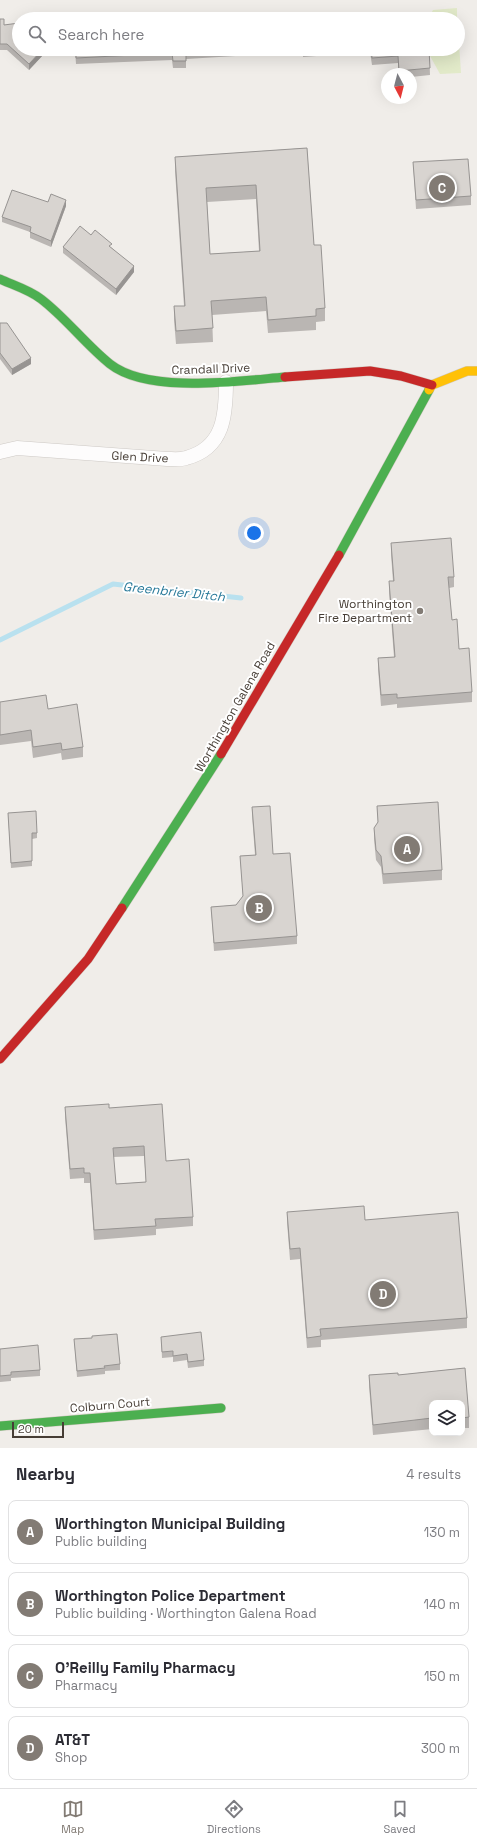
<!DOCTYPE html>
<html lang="en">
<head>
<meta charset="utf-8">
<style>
	:root { --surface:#fff; --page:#f2f2f3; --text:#2b2b33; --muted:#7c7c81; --line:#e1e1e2; --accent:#827b74 }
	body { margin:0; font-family:"Space Grotesk",sans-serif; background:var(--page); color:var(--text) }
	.controls { position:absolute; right:12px; bottom:12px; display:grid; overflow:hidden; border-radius:8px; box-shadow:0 4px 16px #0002 }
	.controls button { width:36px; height:36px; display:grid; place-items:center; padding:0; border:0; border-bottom:1px solid var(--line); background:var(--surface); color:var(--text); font:20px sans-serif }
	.compass { position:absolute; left:381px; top:68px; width:36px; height:36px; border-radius:50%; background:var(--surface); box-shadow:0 4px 16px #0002; rotate:173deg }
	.scale { position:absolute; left:12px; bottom:10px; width:52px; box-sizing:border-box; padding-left:4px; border:2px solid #463d35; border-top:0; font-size:11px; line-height:14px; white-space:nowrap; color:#463d35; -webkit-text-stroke:3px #fff; paint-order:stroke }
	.you { position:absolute; left:254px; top:533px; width:14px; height:14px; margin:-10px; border:3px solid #fff; border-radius:50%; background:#1a73e8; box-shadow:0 0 0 6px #1a73e833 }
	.badge { display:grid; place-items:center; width:26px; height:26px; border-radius:50%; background:var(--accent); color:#fff; font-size:13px; font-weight:700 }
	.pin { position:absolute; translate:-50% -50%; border:2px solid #fff; box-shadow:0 1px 4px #0006 }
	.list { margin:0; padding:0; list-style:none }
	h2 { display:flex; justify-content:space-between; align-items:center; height:52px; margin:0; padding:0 16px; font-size:17px }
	h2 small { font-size:13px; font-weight:400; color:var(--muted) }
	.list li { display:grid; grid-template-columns:26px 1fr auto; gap:12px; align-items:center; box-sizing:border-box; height:64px; margin:0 8px 8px; padding:0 8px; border:1px solid var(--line); border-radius:8px }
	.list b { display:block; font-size:15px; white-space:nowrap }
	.list p { margin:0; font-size:13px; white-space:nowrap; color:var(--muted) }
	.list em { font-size:13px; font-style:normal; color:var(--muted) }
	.icon { flex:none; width:22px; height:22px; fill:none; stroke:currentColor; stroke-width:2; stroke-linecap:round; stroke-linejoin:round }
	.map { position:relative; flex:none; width:477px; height:1448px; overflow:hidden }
	.search { position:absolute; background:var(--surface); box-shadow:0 4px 16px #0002; left:12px; right:12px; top:12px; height:44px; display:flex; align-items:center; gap:10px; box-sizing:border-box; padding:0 14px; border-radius:22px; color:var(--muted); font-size:15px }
	.sheet { height:340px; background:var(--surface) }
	nav { display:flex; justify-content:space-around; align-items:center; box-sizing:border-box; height:56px; border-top:1px solid var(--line); background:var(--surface); font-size:11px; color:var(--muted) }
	nav a { display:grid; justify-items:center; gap:2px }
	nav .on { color:var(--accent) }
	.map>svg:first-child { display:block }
	.green { fill:#e2eac9 }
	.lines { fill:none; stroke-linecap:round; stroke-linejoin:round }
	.stream { stroke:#b9e1ef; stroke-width:5 }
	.street-casing { stroke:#cdc9c5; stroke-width:15 }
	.fast-casing { stroke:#d0c9c0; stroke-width:10 }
	.slow-casing { stroke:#d0c9c0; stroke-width:10 }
	.jam-casing { stroke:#d0c9c0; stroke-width:10 }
	.street { stroke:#fdfcfc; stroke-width:14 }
	.fast { stroke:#4caf50; stroke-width:9 }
	.slow { stroke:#ffc107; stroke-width:9 }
	.jam { stroke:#c62828; stroke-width:9 }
	.wall { fill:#bab6b3; fill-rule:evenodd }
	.shaded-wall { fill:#979492 }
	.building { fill:#d8d4d0; stroke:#979492; fill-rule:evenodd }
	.poi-dot { fill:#827b74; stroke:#fff; stroke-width:1.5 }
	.labels { text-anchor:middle; stroke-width:4; stroke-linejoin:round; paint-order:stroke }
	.street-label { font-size:12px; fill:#463d35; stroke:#fff }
	.poi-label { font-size:12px; fill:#463d35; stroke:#fff; text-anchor:end }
	.water-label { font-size:13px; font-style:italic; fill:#297a9a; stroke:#fff }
</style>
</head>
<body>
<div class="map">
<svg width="477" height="1448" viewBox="0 0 477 1448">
	<rect width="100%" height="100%" fill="#f0ede9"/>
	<g class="green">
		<path d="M457 8V19H428L433 10Z"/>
		<path d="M458 28 461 73 440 74 429 54 428 49H458Z"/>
	</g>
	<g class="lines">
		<path class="stream" d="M0 640 113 584 241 598"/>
		<g class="street-casing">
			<path id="street" d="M0 452 17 448 167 459C172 459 180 460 186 458 224 448 226 415 226 382"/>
		</g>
		<g class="fast-casing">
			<g id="fast">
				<path d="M0 279C13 285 30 290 41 299 66 318 85 344 110 364 148 394 238 381 285 377"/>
				<path d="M339 555 429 390"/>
				<path d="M122 908 221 754"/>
				<path d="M0 1426 221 1408"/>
			</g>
		</g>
		<g class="slow-casing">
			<path id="slow" d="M429 390 432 385 467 371H477"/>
		</g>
		<g class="jam-casing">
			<g id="jam">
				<path d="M285 377 370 371 401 376 432 385"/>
				<path d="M221 754 339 555"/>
				<path d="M0 1059 88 959 122 908"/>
			</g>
		</g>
		<use href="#street" class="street"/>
		<use href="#fast" class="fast"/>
		<use href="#slow" class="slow"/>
		<use href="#jam" class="jam"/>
	</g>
	<g class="wall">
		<path d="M0 19 4 25 19 49H47H43V55L29 70 7 50H0Z"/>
		<path d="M75 49H429L430 75 411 77V74H398V63L372 65 370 52 303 57V52L186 59V68H173L172 60 76 64Z"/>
		<path d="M307 148 314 245 325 308V321L316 322V330L268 333 266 311 212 315 213 342 176 344 174 320V306H184L175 171V157ZM256 199 259 251 210 254 207 202Z"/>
		<path d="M413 162 471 196V205L416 209Z"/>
		<path d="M48 202 66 206 51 247 30 238V232L2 222V217Z"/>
		<path d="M91 235 112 248 134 272 116 295 63 253V247Z"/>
		<path d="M0 323 31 364 12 375 0 359Z"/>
		<path d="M391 543 454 577V587L449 588 452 620 459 649 472 692V702L397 708V704L381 706 378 669V658L394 657 389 592V581H393L391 554Z"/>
		<path d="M0 702 48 709 83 747V757L62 760 61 753 33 758 31 741 0 745Z"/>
		<path d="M377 806 442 870V880L383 884 381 867 376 860 374 839V828L378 823Z"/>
		<path d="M252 807 273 854 297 936V944L214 951 211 907 236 905 243 896 240 856 255 855 252 815Z"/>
		<path d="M8 813 37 833V838L32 839V866L11 868Z"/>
		<path d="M65 1107 109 1108 166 1161 193 1217V1226L156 1229V1235L94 1240 90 1183H84V1178L70 1179 65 1117ZM144 1156 146 1182 116 1184 113 1157Z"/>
		<path d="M287 1212 365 1220 467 1318V1328L321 1340V1347L307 1348 300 1259 290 1260 287 1222Z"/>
		<path d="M161 1337 204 1360V1366L188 1368 187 1360 173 1362V1357L162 1358Z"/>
		<path d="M74 1339 120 1364V1370L105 1371V1374L77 1377Z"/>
		<path d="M0 1349 40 1370V1376L11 1378V1381L0 1382Z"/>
		<path d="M465 1368 469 1417V1428H462V1403H432V1429L373 1435 369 1386V1375L398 1373V1375Z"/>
	</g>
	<g class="shaded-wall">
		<path d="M43 49V55L29 70V64Z"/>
		<path d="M66 200V206L51 247V241Z"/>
		<path d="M134 266V272L116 295V289Z"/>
		<path d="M31 358V364L12 375V369Z"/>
	</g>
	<g class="building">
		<path d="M426 15V19H369Z"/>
		<path d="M0 19H4V25L19 23V49H43L29 64 7 44H0Z"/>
		<path d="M76 49H241L186 53V61H173L172 53 76 58Z"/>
		<path d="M303 49H324L303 51Z"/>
		<path d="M371 49H429L430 68 399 71 398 56 372 58Z"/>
		<path d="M307 148 314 245H321L325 308 316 309V316L268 320 266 297 211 301 213 328 176 331 174 306H185L175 157ZM256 185 260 251 210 254 206 188Z"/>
		<path d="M468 159 471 196 416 200 413 162Z"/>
		<path d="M12 190 48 202 51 194 66 200 51 241 30 232 31 227 2 217Z"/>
		<path d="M80 226 91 235 95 230 112 244 109 246 134 266 116 289 63 247Z"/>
		<path d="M0 323H7L31 358 12 369 0 353Z"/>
		<path d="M451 538 454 577H448L452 620 457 619 459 649 469 648 472 692 397 698V694L381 695 378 658 395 657 389 581H394L391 543Z"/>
		<path d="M46 695 48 709 77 704 83 747 62 750 61 743 33 747 31 730 0 735V702Z"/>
		<path d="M438 802 442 870 383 874 381 856 376 850 374 828 378 822 377 806Z"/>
		<path d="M270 806 273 854 290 853 297 936 214 943 211 907 236 905 243 896 240 856 256 855 252 807Z"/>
		<path d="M36 811 37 833H32V861L11 863 8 813Z"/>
		<path d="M109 1104V1108L162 1104 166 1161 189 1159 193 1217 155 1219 156 1226 94 1230 90 1173H84V1168L70 1169 65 1107ZM144 1146 146 1182 116 1184 113 1148Z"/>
		<path d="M364 1206 365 1220 458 1212 467 1318 320 1329 321 1336 307 1338 300 1248 290 1249 287 1212Z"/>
		<path d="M201 1332 204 1360 188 1362 187 1354 173 1356V1351L162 1352 161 1337Z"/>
		<path d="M117 1334 120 1364 104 1366 105 1368 77 1371 74 1339 92 1338V1336Z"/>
		<path d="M38 1345 40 1370 11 1372V1375L0 1376V1349Z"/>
		<path d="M465 1368 469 1417 462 1418V1403H432V1418L373 1425 369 1375 398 1373V1375Z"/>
	</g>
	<circle class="poi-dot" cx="420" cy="611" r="4"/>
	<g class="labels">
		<g class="street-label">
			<text transform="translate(211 369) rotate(-2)" y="4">Crandall Drive</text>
			<text transform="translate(140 457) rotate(3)" y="4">Glen Drive</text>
			<text transform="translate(235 707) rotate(-60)" y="4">Worthington Galena Road</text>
			<text transform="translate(110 1405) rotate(-5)" y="4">Colburn Court</text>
		</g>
		<g class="poi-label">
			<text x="412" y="608">Worthington<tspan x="412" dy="14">Fire Department</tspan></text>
		</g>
		<g class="water-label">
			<text transform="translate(174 591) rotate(6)" y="5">Greenbrier Ditch</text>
		</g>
	</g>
</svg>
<div class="controls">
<button><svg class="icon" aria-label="layers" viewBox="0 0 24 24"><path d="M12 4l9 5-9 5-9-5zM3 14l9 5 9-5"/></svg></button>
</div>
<svg class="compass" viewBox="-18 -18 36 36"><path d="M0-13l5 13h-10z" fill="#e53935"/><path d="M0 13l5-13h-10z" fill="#7c7c81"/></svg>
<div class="scale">20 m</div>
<div class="you"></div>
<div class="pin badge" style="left:407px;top:849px">A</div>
<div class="pin badge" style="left:259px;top:908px">B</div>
<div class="pin badge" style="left:442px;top:188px">C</div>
<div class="pin badge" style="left:383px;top:1294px">D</div>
<div class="search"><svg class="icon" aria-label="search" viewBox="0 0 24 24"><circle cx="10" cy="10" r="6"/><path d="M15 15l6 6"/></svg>Search here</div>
</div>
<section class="sheet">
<h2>Nearby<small>4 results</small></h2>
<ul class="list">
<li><span class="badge">A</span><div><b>Worthington Municipal Building</b><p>Public building</p></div><em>130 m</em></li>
<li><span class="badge">B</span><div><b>Worthington Police Department</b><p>Public building · Worthington Galena Road</p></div><em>140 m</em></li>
<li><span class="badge">C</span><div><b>O'Reilly Family Pharmacy</b><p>Pharmacy</p></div><em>150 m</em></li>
<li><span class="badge">D</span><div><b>AT&amp;T</b><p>Shop</p></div><em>300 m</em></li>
</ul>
</section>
<nav>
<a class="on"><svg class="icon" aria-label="map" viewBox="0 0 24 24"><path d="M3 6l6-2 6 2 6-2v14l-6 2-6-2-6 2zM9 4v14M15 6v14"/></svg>Map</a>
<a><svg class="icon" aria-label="directions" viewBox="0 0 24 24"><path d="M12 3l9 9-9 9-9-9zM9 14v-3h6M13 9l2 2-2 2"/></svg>Directions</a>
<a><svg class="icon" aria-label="saved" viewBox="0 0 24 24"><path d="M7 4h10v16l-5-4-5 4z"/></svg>Saved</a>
</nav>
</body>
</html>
